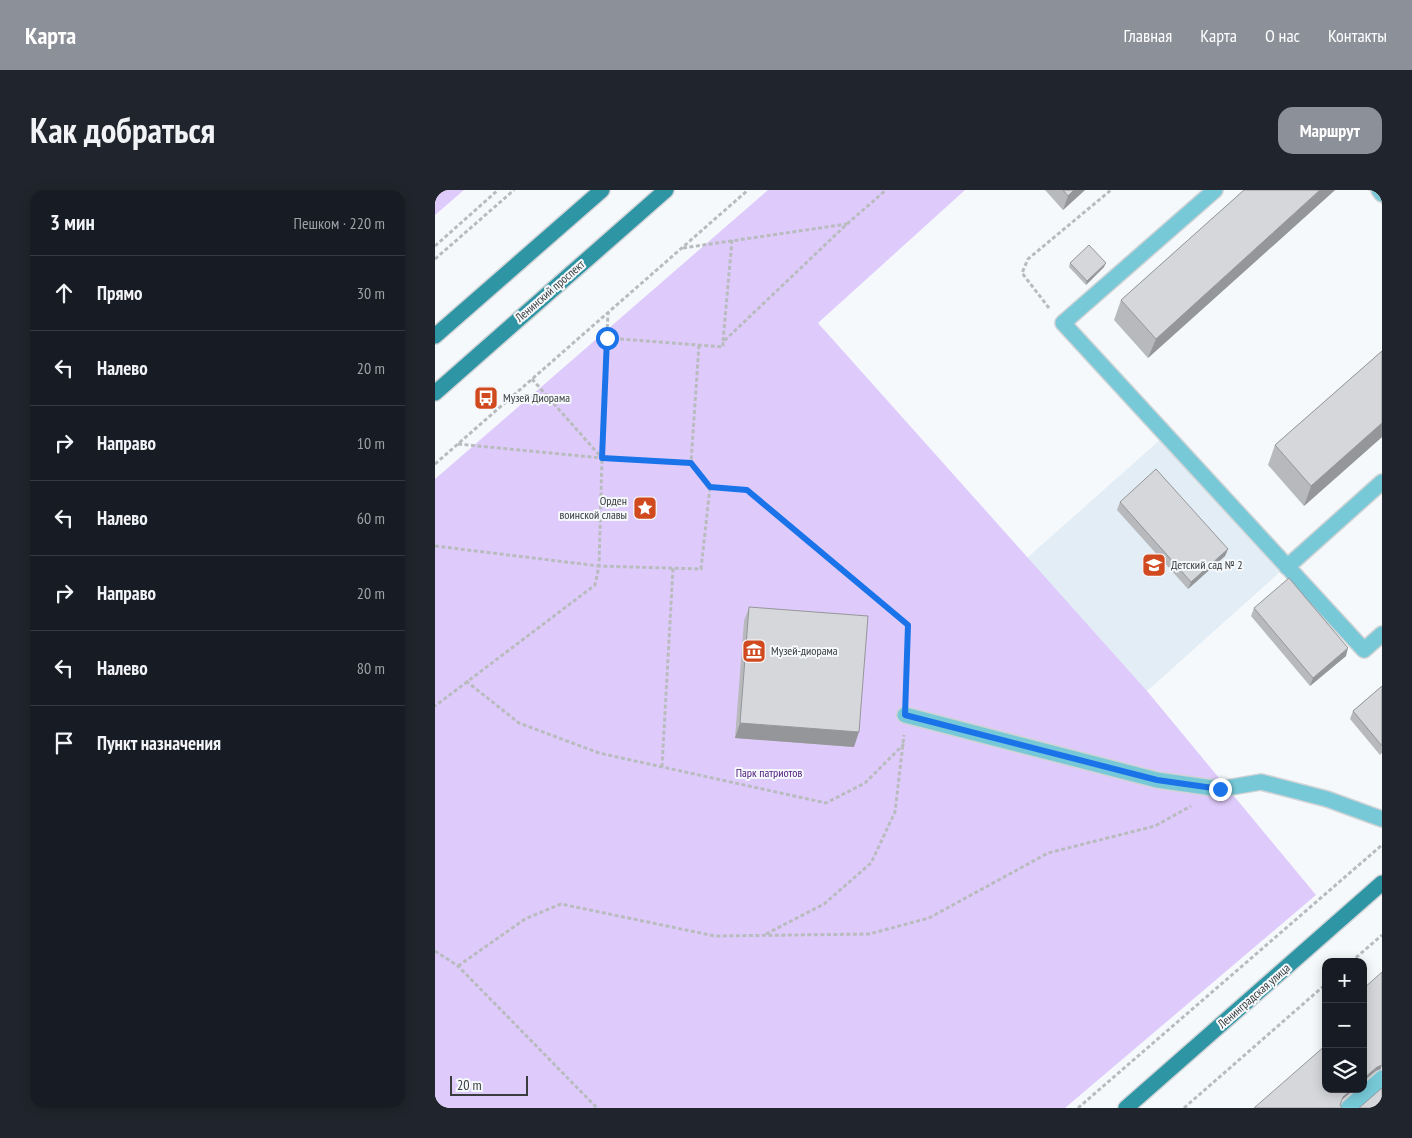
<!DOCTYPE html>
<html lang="ru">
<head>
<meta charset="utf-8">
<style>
	:root { --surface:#171b24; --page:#20242c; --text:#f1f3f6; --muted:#9ea1a6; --line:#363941; --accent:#8c9099 }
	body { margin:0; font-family:"PT Sans Narrow",sans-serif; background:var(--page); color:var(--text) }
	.controls { position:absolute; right:15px; bottom:15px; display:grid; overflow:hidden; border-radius:10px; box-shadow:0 2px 12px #0003 }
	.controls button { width:45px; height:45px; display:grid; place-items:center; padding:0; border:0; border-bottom:1px solid var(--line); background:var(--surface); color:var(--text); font:25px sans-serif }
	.scale { position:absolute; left:15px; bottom:12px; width:78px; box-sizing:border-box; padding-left:5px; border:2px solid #3a3c3d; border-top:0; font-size:14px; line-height:18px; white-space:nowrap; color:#3a3c3d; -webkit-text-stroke:4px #f5f9fc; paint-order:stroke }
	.stop { position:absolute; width:15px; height:15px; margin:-11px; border:4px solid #1a73e8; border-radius:50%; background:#fff }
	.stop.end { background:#1a73e8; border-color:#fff; box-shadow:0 1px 5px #0008 }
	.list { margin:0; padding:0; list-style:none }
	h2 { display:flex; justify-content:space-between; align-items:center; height:65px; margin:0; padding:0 20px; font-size:21px }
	h2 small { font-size:16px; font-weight:400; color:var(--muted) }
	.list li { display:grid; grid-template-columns:32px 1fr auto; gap:15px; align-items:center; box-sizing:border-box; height:75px; padding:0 20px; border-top:1px solid var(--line) }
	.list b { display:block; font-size:19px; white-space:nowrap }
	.list em { font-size:16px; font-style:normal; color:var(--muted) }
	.icon { flex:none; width:28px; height:28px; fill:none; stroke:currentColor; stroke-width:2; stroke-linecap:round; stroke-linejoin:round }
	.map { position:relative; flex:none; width:947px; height:918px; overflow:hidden; border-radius:15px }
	header { display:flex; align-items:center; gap:30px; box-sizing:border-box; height:70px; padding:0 25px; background:var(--accent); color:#fff }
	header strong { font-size:24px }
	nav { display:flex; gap:28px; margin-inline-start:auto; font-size:18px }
	.intro { display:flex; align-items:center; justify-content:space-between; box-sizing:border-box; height:120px; padding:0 30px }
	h1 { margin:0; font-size:35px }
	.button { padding:12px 22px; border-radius:15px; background:var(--accent); color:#fff; font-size:18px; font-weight:700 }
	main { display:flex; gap:30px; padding:0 30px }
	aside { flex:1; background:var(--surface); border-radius:15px; box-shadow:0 2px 12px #0003 }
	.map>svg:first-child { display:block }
	.built { fill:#e3edf5 }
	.green { fill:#dfcbfb }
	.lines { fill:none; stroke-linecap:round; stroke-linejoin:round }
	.minor-casing { stroke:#d0d3d6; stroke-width:18 }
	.major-casing { stroke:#d0d3d6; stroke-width:18 }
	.path { stroke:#b9bcbf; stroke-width:3; stroke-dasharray:4 2.5; stroke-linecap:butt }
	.minor { stroke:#77c9d8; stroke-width:15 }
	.major { stroke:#2e95a5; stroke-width:15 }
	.wall { fill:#b7b9bc }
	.shaded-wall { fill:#959699 }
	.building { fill:#d5d7db; stroke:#959699 }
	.route { stroke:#1a73e8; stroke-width:6 }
	.labels { text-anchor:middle; stroke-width:4; stroke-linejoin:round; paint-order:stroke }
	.street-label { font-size:12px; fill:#3a3c3d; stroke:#f5f9fc }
	.poi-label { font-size:12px; fill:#3a3c3d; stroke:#f5f9fc; text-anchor:start }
	.park-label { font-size:12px; fill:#4e197b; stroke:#f5f9fc }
</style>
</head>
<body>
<header>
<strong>Карта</strong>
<nav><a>Главная</a><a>Карта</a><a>О нас</a><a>Контакты</a></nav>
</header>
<div class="intro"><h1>Как добраться</h1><a class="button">Маршрут</a></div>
<main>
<aside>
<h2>3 мин<small>Пешком · 220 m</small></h2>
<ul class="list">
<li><svg class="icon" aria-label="ahead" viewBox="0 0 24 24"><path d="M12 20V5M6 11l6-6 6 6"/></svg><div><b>Прямо</b></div><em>30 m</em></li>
<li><svg class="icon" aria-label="left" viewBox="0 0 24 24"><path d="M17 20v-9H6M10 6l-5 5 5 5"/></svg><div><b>Налево</b></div><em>20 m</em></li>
<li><svg class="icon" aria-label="right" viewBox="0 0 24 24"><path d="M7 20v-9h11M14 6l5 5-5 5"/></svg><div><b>Направо</b></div><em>10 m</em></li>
<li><svg class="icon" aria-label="left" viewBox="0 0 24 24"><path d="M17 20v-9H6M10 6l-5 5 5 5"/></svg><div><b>Налево</b></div><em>60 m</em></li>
<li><svg class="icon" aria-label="right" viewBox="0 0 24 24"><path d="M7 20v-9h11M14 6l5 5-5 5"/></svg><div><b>Направо</b></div><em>20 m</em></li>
<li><svg class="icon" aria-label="left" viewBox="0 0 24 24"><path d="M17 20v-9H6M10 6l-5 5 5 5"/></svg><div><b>Налево</b></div><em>80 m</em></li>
<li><svg class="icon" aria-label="arrive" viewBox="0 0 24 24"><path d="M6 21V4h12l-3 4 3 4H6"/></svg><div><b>Пункт назначения</b></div></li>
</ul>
</aside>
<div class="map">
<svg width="947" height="918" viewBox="0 0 947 918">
	<rect width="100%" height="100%" fill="#f5f9fc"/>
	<path class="built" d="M726 249 845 382 712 501 592 368Z"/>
	<g class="green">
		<path d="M0 0H29L0 25Z"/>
		<path d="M333 0H530L383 133 712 501 881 705 630 918H0V289Z"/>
	</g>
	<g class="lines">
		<g class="minor-casing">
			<g id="minor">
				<path d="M780 0 628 133 929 460 947 444"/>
				<path d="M944 0 947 4"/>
				<path d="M852 377 947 292"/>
				<path d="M470 525 722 590 785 599 826 592 892 609 947 629"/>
				<path d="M913 918 947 888"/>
			</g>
		</g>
		<g class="major-casing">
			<g id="major">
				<path d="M0 146 167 0"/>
				<path d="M0 203 231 0"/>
				<path d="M691 918 947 693"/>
			</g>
		</g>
		<g class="path">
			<path d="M0 56 63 0"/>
			<path d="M248 58 412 34"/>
			<path d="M0 69 79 0"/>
			<path d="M614 118 587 83 593 69 676 0"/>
			<path d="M172 148 288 157V152L412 34 451 0"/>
			<path d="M288 151 297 50"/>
			<path d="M97 189 166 267"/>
			<path d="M23 254 167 268"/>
			<path d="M167 268 173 122"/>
			<path d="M256 273 167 268 164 376 266 379 275 297 256 273 264 155"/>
			<path d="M0 274 313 0"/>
			<path d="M275 297 312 301 473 435 471 507"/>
			<path d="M0 356 164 376 160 395 0 516"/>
			<path d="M31 491 84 533 164 563 391 613 430 593 469 554"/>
			<path d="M227 577 238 378"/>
			<path d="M331 744 389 714 436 673 460 622 469 545"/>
			<path d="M0 761 23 776 162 918"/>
			<path d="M916 772 947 745"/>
			<path d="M23 776 90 729 126 714 280 746 434 744 494 728 613 663 720 636 756 616"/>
			<path d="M643 918 947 655"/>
			<path d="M749 918 891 794"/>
		</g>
		<use href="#minor" class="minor"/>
		<use href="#major" class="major"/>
	</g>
	<g class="wall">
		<path d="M610 0H650L628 20Z"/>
		<path d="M809 0H900L713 168 679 130 686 110Z"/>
		<path d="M635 73 669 77 651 95 634 77Z"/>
		<path d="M947 161V247L869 316 833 275 840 255Z"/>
		<path d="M685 312 793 359 790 366 753 399 682 320Z"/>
		<path d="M314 417 419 557 300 548 309 431Z"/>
		<path d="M819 418 911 466 875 496 816 426Z"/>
		<path d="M947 496V563L945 565 915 529 918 521Z"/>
	</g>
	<g class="shaded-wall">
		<path d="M639 0H650L628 20 633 6Z"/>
		<path d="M885 0H900L713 168 721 149Z"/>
		<path d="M671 73 669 77 651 95 652 91Z"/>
		<path d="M947 233V247L869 316 876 296Z"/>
		<path d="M793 359 790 366 753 399 756 392Z"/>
		<path d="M913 458 911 466 875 496 878 488Z"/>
		<path d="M305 533 424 542 419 557 300 548Z"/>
		<path d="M947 875 946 879 941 881 928 892V889L942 877Z"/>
		<path d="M917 899H920L906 911 908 907Z"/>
	</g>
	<g class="building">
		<path d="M628 0H639L633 6Z"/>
		<path d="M809 0H885L721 149 686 110Z"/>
		<path d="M654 55 671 73 652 91 635 73Z"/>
		<path d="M947 161V233L876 296 840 255Z"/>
		<path d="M721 279 793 359 756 392 685 312Z"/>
		<path d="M854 388 913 458 878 488 819 418Z"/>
		<path d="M314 417 433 426 424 542 305 533Z"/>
		<path d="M947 496V556L918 521Z"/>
		<path d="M947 782V875L942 877 928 889V799Z"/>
		<path d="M891 855V899H917L908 907 905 915 907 918H819Z"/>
		<path d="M947 898V918H924Z"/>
	</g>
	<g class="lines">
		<path class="route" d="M172 148 167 268 256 273 275 297 312 300 473 435 470 525 722 590 785 599"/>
	</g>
	<defs>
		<g id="bus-square" transform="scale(1.25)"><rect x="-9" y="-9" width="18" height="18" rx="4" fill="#d1491e" stroke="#f5f9fc"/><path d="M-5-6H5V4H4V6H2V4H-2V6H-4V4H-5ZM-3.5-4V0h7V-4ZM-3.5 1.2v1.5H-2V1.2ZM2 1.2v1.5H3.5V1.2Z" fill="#fff"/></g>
		<g id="sight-square" transform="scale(1.25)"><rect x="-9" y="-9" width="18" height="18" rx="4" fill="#d1491e" stroke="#f5f9fc"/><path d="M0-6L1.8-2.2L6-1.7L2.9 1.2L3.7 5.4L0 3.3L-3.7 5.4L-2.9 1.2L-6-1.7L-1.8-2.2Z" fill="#fff"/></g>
		<g id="school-square" transform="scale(1.25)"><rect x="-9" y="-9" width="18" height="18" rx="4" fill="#d1491e" stroke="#f5f9fc"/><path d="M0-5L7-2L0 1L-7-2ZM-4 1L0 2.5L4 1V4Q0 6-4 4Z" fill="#fff"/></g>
		<g id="museum-square" transform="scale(1.25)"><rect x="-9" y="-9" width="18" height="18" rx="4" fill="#d1491e" stroke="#f5f9fc"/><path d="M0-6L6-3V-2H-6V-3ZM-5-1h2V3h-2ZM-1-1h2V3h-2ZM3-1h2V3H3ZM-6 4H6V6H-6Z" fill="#fff"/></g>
	</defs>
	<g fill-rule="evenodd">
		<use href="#bus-square" x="51" y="208"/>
		<use href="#sight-square" x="210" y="318"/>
		<use href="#school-square" x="719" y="375"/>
		<use href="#museum-square" x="319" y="461"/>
	</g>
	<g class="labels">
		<g class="street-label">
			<text transform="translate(115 101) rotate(-41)" y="4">Ленинский проспект</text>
			<text transform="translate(819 806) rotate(-41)" y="4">Ленинградская улица</text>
		</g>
		<g class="poi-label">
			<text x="68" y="212">Музей Диорама</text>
			<text x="192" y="315" text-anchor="end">Орден<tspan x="192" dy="14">воинской славы</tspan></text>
			<text x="736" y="379">Детский сад № 2</text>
			<text x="336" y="465">Музей-диорама</text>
		</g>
		<g class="park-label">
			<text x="334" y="587">Парк патриотов</text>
		</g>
	</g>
</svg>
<div class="controls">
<button>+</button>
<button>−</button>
<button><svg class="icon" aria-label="layers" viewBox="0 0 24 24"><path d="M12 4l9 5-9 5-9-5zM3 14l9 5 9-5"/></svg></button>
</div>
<div class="scale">20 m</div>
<div class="stop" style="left:172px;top:148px"></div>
<div class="stop end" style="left:785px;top:599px"></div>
</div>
</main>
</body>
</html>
